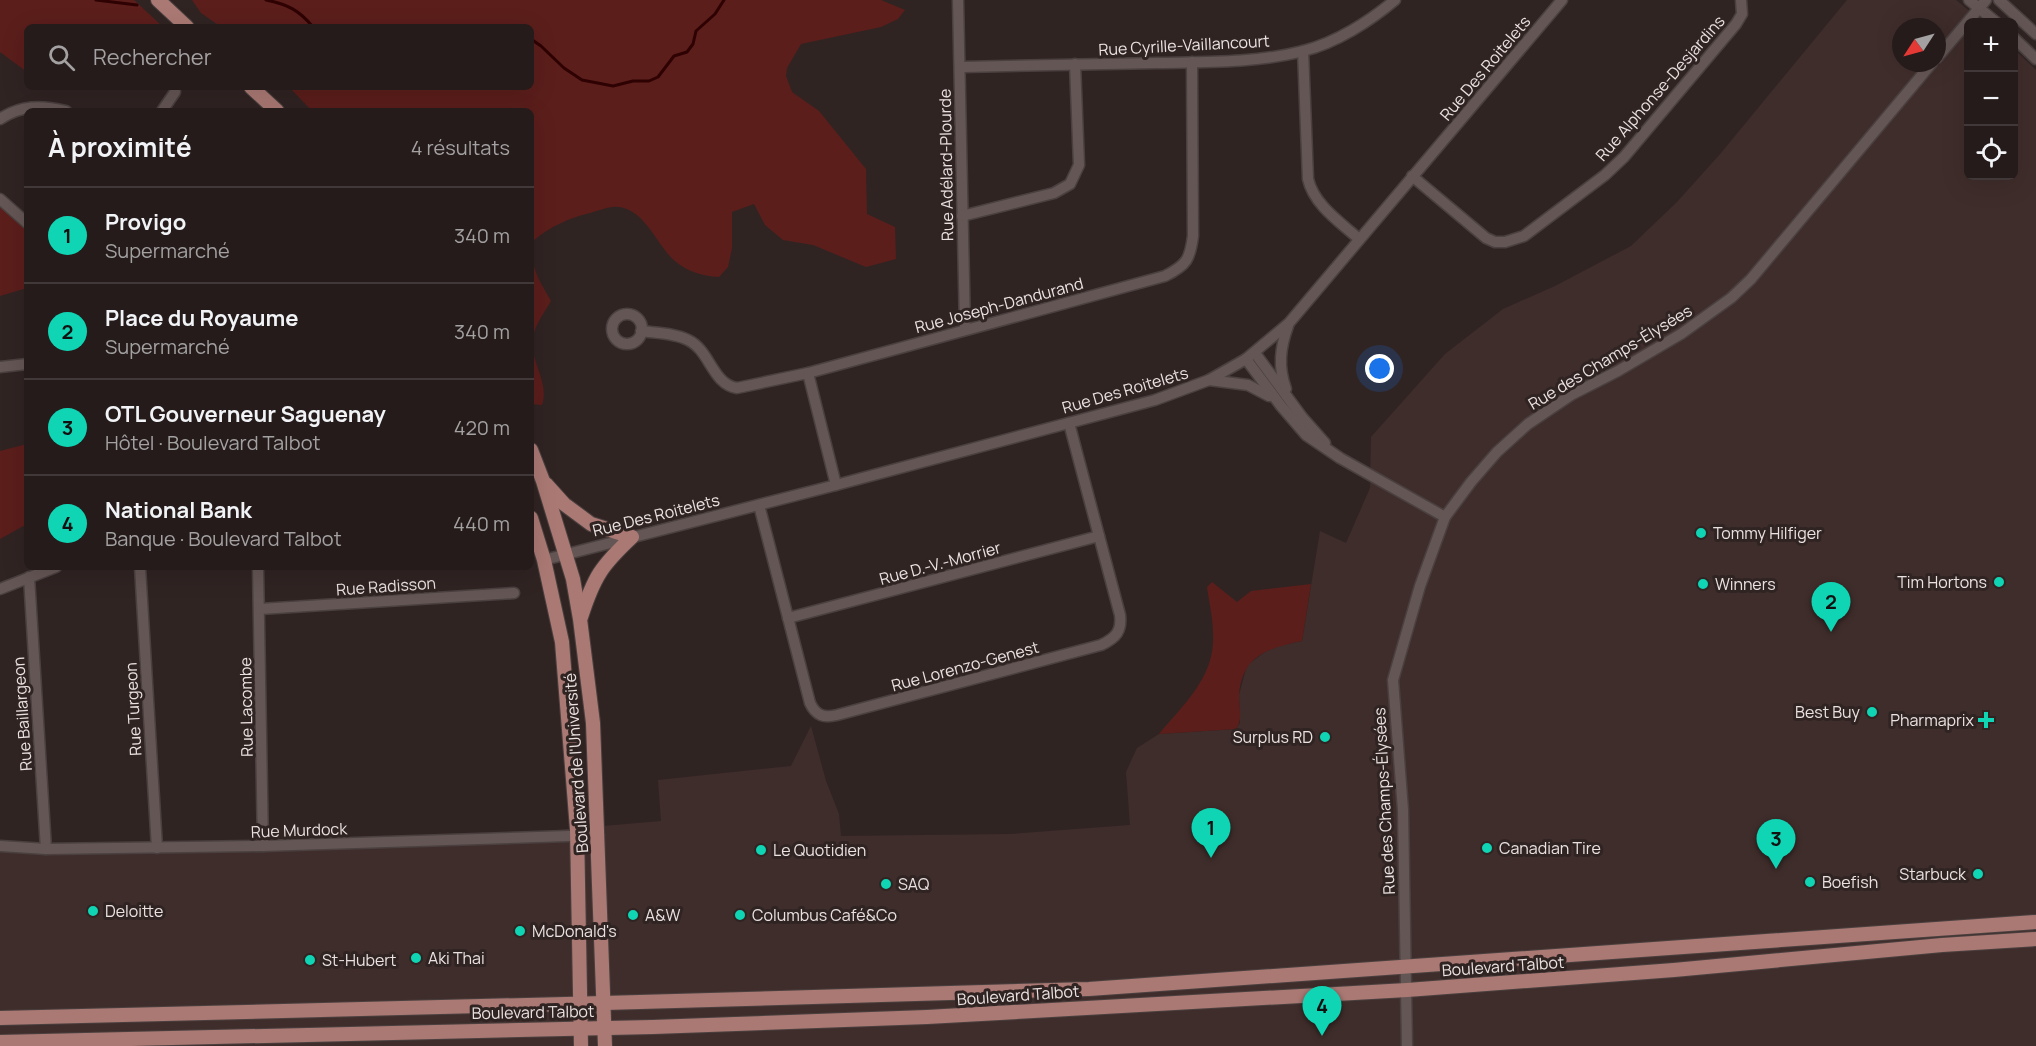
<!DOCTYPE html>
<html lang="fr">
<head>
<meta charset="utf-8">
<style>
	:root { --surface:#241b1a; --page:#2c2423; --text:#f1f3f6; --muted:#a3a1a2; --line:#413939; --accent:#0fd5b4 }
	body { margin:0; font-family:Manrope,sans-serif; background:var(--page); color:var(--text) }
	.controls { position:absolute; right:18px; top:18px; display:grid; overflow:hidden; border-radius:9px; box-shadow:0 6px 24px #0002 }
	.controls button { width:54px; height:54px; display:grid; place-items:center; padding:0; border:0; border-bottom:2px solid var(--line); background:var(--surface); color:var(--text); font:30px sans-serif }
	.compass { position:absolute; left:1892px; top:18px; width:54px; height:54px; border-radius:50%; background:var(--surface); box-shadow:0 6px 24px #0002; rotate:234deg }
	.you { position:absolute; left:1380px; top:369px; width:21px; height:21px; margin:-15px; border:4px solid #fff; border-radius:50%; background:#1a73e8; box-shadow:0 0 0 9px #1a73e833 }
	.badge { display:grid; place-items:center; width:39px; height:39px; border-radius:50%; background:var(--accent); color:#111; font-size:20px; font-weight:700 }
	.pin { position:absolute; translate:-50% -50px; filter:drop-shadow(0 2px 3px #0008) }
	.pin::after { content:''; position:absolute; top:32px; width:21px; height:18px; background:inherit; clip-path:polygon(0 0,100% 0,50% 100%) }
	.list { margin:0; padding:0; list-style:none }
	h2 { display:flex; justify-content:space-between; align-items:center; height:78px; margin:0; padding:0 24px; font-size:26px }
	h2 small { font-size:20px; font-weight:400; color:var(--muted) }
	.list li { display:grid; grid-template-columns:39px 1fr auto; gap:18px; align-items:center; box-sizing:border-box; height:96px; padding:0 24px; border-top:2px solid var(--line) }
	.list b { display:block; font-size:22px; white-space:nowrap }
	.list p { margin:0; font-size:20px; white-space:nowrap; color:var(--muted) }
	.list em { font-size:20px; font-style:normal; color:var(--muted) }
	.icon { flex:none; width:33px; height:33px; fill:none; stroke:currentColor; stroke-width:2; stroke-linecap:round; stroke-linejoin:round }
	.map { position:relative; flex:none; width:2036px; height:1046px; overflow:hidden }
	.search { position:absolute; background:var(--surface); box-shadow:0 6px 24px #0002; left:24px; top:24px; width:510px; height:66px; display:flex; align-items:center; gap:15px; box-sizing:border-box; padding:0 21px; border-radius:9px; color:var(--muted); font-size:22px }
	.panel { position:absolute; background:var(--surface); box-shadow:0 6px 24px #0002; left:24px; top:108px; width:510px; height:462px; border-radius:9px }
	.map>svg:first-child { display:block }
	.built { fill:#3f2d2b; fill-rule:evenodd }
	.green { fill:#5b1e1b }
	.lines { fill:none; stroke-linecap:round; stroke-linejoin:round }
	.stream { stroke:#2e0202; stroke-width:3 }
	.minor-casing { stroke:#4a403f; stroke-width:13 }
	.major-casing { stroke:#4a403f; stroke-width:16 }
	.minor { stroke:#645654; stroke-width:10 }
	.major { stroke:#ab7974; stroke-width:14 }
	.poi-dot { fill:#0fd5b4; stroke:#302423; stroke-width:2 }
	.labels { text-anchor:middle; stroke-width:6; stroke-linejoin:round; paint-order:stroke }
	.street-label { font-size:16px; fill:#eae2e1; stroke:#302423 }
	.poi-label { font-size:16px; fill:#eae2e1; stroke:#302423; text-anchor:start }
</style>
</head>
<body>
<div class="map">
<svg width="2036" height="1046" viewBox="0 0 2036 1046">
	<rect width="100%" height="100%" fill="#302423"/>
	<path class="built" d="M1847 0H1956L1983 22H1968V176H2014V49L2036 70V1046H0V846L463 838 661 821 658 780 791 766 811 726 826 781 839 814 841 836 1011 834 1130 825 1126 772 1137 748 1159 734 1236 729 1240 723 1239 695 1247 665 1272 647 1302 641 1320 531 1346 543 1370 488 1371 437 1445 354 1503 309 1555 286 1631 246 1677 202 1721 153ZM1901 27H1937V63H1901Z"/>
	<g class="green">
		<path d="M0 0H134L163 27H27V72L0 52Z"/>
		<path d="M192 0H881L905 10 898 19 881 27 801 44 787 68 786 76 792 92 819 111 866 169 867 214 895 227 896 259 866 267 813 245 783 240 765 225 754 204 732 212V248L728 267 719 277C703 276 689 272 676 262 656 246 644 204 612 207 605 208 597 211 590 213 569 218 549 227 533 241 530 268 538 278 551 301 544 313 532 329 532 344 533 365 549 384 542 405L531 404V111H312L289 87H531V27H221L201 13Z"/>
		<path d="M0 206 27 223V288L0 296Z"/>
		<path d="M27 444V524L0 539V451Z"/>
		<path d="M1212 582 1237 602 1251 591 1311 584 1302 641C1268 648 1241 656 1239 697 1239 708 1243 720 1236 729L1159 734C1184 704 1216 676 1213 633 1213 618 1209 602 1207 587Z"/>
	</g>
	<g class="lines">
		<g class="stream">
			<path d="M96 0 137 5"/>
			<path d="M266 0C287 4 299 10 313 27"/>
			<path d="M531 39 541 46 564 68 582 80 613 86 633 81H649L658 77 674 56 687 52 693 44 696 31 715 14 724 0"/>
		</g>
		<g class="minor-casing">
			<g id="minor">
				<path d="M958 0 965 329"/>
				<path d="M1969 0 1996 22"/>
				<path d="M1999 0 2036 34"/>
				<path d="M2014 38 2036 59"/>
				<path d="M1303 51 1308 179C1314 205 1340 222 1359 239"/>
				<path d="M1937 58 1986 0"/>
				<path d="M960 67C1026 66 1092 64 1157 63 1205 62 1257 63 1303 51 1336 43 1370 21 1395 0"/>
				<path d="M162 111 175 92"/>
				<path d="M0 119C21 105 41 105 66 111"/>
				<path d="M1412 176 1486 238 1495 242H1505L1524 236 1605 175 1624 157 1736 24 1742 14 1741 0"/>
				<path d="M0 199 27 223"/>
				<path d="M962 216 1054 193 1070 184 1079 165 1075 64"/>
				<circle cx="627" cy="329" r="15"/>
				<path d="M641 331C656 333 675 333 688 340 710 350 712 384 737 388L808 373 1165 276C1187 265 1190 259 1193 236L1192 62"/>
				<path d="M1255 353 1302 417 1325 443"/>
				<path d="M1246 359 1281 406 1306 435 1340 458 1445 517"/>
				<path d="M0 367 27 364"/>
				<path d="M808 373 836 485"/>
				<path d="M1209 380 1248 385 1269 396"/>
				<path d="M1286 389C1278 367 1280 348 1288 326"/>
				<path d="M759 505 810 703C816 716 824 718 837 715L1101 645C1116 638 1122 631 1120 615L1069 423"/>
				<path d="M544 560 836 485 1155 400 1209 380 1246 359 1289 323 1562 0"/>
				<path d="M140 567 157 848"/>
				<path d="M258 567 263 846"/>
				<path d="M29 577 46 849"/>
				<path d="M0 589 56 567"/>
				<path d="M260 609 514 593"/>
				<path d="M788 618 1099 536"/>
				<path d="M0 846 46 849 263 846 599 835"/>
				<path d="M1407 1046 1403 810 1393 680 1420 586 1445 517 1471 482 1497 452 1528 424 1571 395 1618 371 1681 334 1731 298 1751 279 1932 63"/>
			</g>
		</g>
		<g class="major-casing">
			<g id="major">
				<path d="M158 0 187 27"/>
				<path d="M251 87 277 111"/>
				<path d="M531 450 543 481 573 579 580 619 593 723 605 1046"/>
				<path d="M546 484 564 504 591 524 632 537C601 566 594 577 581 617"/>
				<path d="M531 518 544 560 562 642 577 829 581 1046"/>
				<path d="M0 1018 604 1003 1089 989 2036 922"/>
				<path d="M0 1042 653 1027 927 1017 1407 990 1674 970 1942 945 2036 939"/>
			</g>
		</g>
		<use href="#minor" class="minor"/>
		<use href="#major" class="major"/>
	</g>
	<g class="poi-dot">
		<circle cx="1701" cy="533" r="6"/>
		<circle cx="1999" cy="582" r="6"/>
		<circle cx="1703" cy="584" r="6"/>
		<circle cx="1872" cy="712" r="6"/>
		<path d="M1983 711h6v6h6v6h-6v6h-6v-6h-6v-6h6z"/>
		<circle cx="1325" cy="737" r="6"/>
		<circle cx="1487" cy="848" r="6"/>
		<circle cx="761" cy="850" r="6"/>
		<circle cx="1978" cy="874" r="6"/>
		<circle cx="1810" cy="882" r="6"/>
		<circle cx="886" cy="884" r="6"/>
		<circle cx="93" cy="911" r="6"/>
		<circle cx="633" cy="915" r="6"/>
		<circle cx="740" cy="915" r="6"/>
		<circle cx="520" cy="931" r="6"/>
		<circle cx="416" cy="958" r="6"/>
		<circle cx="310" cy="960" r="6"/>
	</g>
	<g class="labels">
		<g class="street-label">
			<text transform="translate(1184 45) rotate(-3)" y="6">Rue Cyrille-Vaillancourt</text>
			<text transform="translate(1485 68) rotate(-50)" y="6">Rue Des Roitelets</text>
			<text transform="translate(1660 88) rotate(-49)" y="6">Rue Alphonse-Desjardins</text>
			<text transform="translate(946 165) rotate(-91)" y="6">Rue Adélard-Plourde</text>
			<text transform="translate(999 305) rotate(-15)" y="6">Rue Joseph-Dandurand</text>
			<text transform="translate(1610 357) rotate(-31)" y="6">Rue des Champs-Élysées</text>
			<text transform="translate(1125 390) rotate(-16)" y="6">Rue Des Roitelets</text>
			<text transform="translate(656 515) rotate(-14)" y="6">Rue Des Roitelets</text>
			<text transform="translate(940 563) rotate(-15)" y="6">Rue D.-V.-Morrier</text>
			<text transform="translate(386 586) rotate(-4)" y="6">Rue Radisson</text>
			<text transform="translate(965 666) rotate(-15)" y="6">Rue Lorenzo-Genest</text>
			<text transform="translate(246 707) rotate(-91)" y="6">Rue Lacombe</text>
			<text transform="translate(133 709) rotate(-93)" y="6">Rue Turgeon</text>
			<text transform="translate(22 714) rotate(-94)" y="6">Rue Baillargeon</text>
			<text transform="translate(576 763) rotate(-94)" y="6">Boulevard de l'Université</text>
			<text transform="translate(1384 801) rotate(-93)" y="6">Rue des Champs-Élysées</text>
			<text transform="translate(299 830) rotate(-2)" y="6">Rue Murdock</text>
			<text transform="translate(1503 966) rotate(-4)" y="6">Boulevard Talbot</text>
			<text transform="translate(1018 995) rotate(-4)" y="6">Boulevard Talbot</text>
			<text transform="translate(533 1012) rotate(-1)" y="6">Boulevard Talbot</text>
		</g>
		<g class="poi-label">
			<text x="1713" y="539">Tommy Hilfiger</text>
			<text x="1987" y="588" text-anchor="end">Tim Hortons</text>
			<text x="1715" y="590">Winners</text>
			<text x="1860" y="718" text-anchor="end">Best Buy</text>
			<text x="1974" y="726" text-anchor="end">Pharmaprix</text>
			<text x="1313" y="743" text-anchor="end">Surplus RD</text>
			<text x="1499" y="854">Canadian Tire</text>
			<text x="773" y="856">Le Quotidien</text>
			<text x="1966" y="880" text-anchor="end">Starbuck</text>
			<text x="1822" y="888">Boefish</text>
			<text x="898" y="890">SAQ</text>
			<text x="105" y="917">Deloitte</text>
			<text x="645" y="921">A&amp;W</text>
			<text x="752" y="921">Columbus Café&amp;Co</text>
			<text x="532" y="937">McDonald's</text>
			<text x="428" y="964">Aki Thai</text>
			<text x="322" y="966">St-Hubert</text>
		</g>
	</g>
</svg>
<div class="controls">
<button>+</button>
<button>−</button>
<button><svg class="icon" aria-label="locate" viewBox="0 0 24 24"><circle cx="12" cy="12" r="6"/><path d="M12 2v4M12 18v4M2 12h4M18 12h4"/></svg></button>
</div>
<svg class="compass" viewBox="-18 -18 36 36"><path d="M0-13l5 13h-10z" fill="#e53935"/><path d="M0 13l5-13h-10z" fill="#a3a1a2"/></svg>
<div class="you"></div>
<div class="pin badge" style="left:1211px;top:858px">1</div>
<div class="pin badge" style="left:1831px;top:632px">2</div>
<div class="pin badge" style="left:1776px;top:869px">3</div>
<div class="pin badge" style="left:1322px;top:1036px">4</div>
<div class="search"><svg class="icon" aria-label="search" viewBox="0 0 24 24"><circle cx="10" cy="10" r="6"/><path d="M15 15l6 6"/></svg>Rechercher</div>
<section class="panel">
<h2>À proximité<small>4 résultats</small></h2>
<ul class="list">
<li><span class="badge">1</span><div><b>Provigo</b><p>Supermarché</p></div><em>340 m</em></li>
<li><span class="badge">2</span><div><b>Place du Royaume</b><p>Supermarché</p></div><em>340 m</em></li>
<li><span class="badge">3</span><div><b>OTL Gouverneur Saguenay</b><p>Hôtel · Boulevard Talbot</p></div><em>420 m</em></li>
<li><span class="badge">4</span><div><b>National Bank</b><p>Banque · Boulevard Talbot</p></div><em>440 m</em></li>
</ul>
</section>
</div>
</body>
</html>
